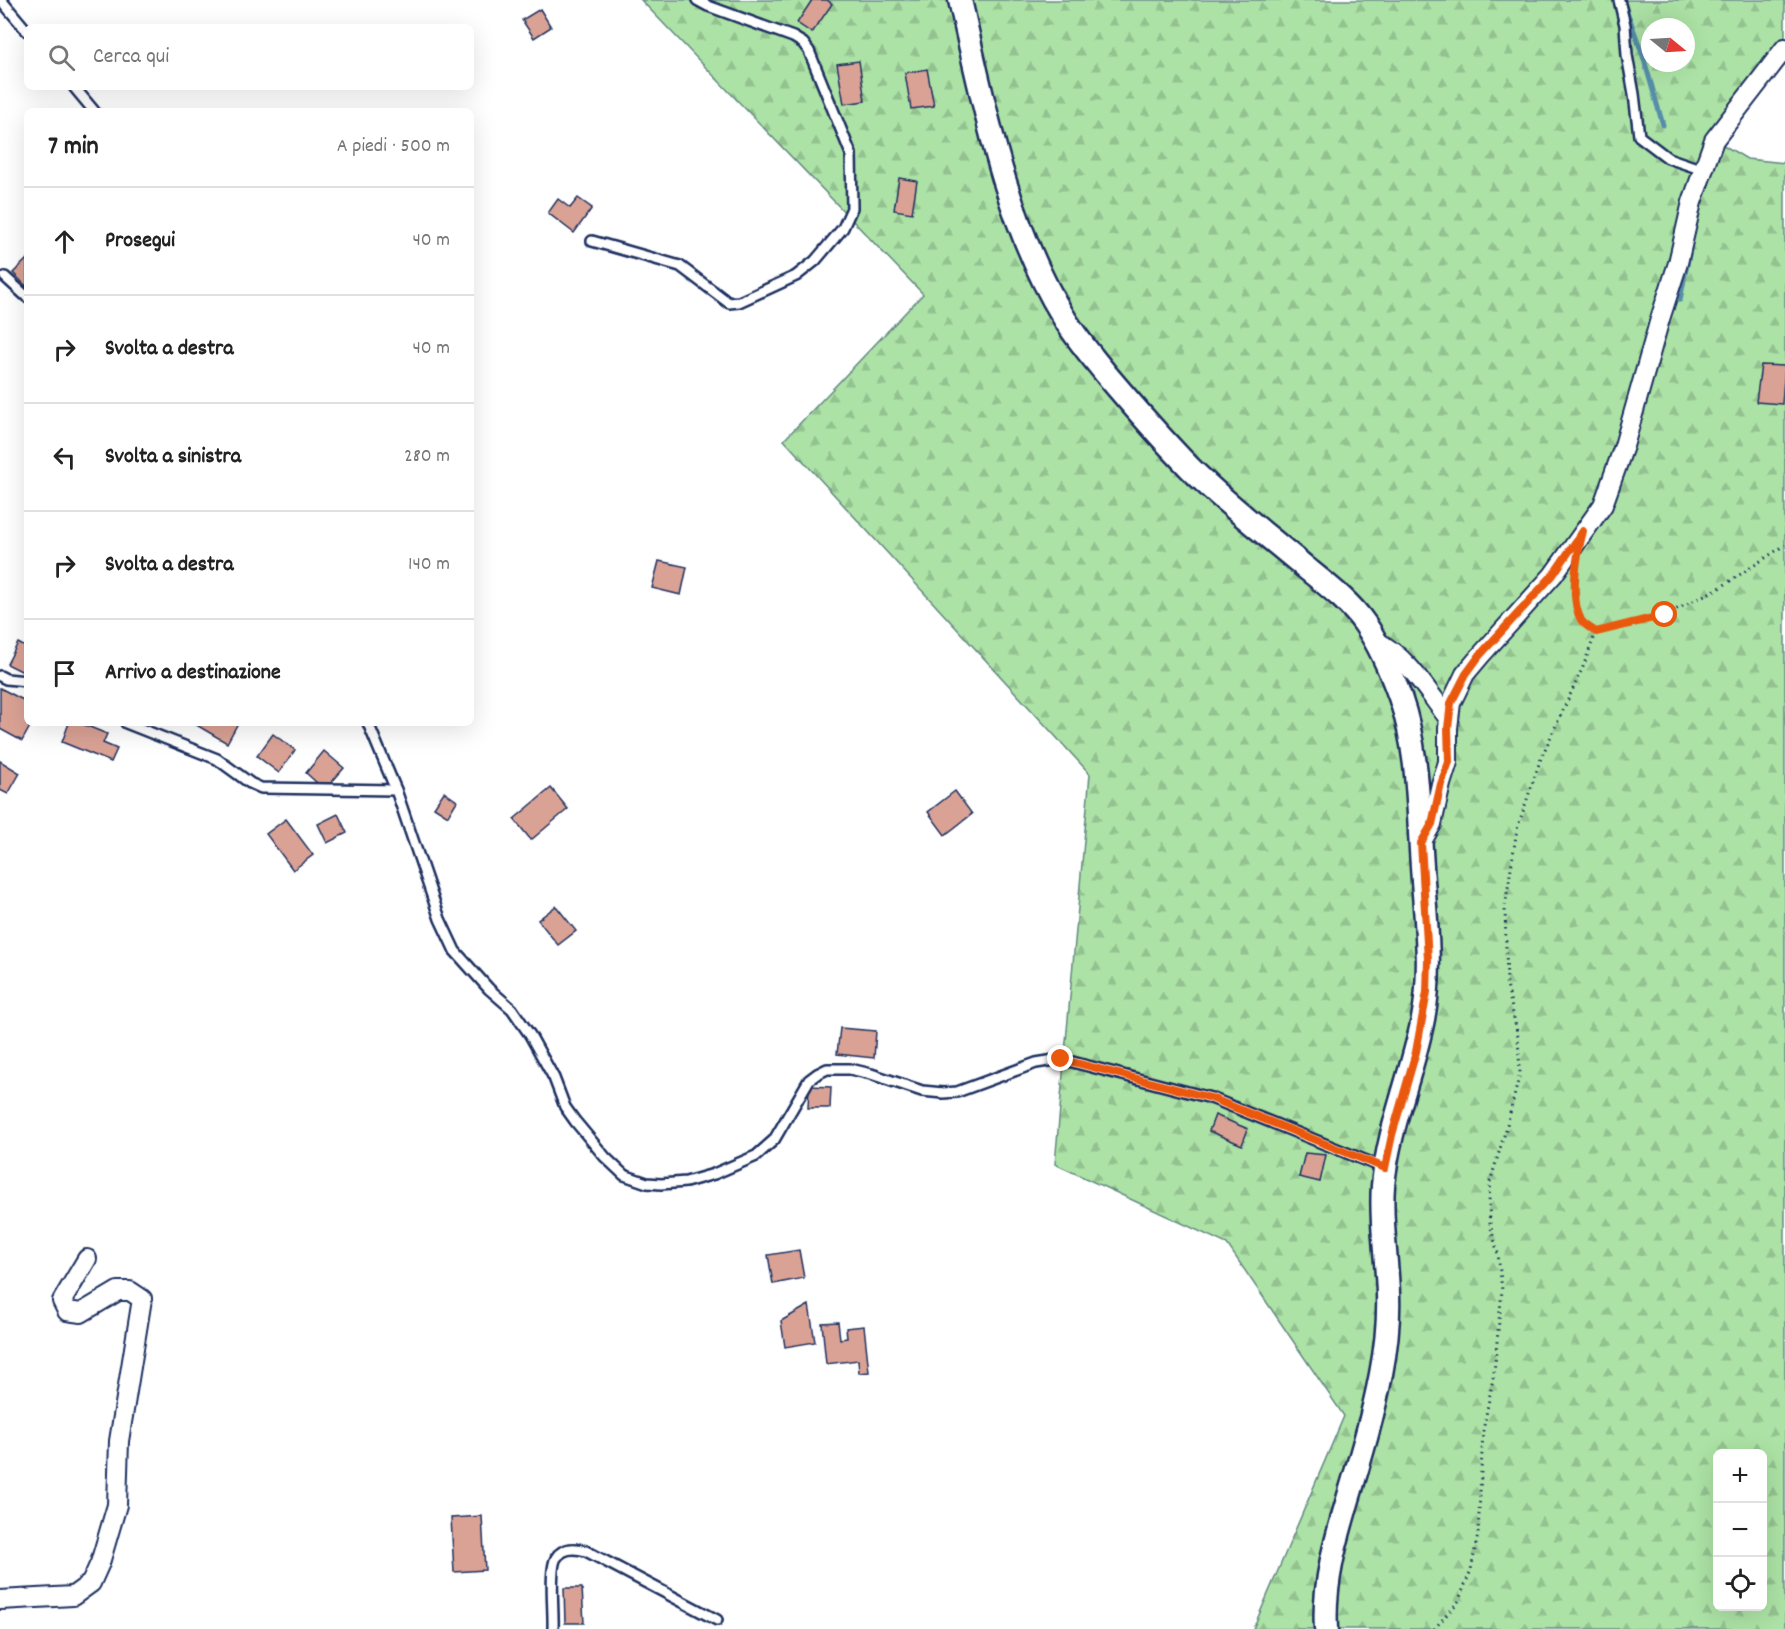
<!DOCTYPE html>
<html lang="it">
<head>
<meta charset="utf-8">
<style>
	:root { --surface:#fff; --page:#f2f2f2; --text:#222; --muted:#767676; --line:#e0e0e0 }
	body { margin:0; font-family:Dekko,sans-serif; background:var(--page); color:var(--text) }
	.controls { position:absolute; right:18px; bottom:18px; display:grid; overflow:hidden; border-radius:9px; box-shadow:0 6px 24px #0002 }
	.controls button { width:54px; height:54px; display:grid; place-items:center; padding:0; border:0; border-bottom:2px solid var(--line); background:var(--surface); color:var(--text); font:30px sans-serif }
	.compass { position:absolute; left:1641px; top:18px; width:54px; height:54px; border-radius:50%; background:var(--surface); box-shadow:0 6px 24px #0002; rotate:108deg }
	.stop { position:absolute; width:18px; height:18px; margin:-14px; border:4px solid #ea580c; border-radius:50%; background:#fff }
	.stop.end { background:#ea580c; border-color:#fff; box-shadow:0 2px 6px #0008 }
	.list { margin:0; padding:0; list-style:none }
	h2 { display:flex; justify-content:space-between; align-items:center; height:78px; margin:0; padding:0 24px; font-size:26px }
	h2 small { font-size:20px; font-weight:400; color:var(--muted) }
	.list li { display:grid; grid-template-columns:39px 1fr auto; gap:18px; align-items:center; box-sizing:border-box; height:108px; padding:0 24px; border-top:2px solid var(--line) }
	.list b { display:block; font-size:22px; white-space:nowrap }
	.list em { font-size:20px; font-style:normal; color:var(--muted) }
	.icon { flex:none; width:33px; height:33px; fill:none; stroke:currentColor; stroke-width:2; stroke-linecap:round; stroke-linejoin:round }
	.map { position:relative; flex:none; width:1785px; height:1629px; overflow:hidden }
	.search { position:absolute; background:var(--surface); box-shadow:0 6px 24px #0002; left:24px; top:24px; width:450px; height:66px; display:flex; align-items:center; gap:15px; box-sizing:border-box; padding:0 21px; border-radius:9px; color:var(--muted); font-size:22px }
	.panel { position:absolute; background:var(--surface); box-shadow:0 6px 24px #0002; left:24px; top:108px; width:450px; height:618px; border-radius:9px }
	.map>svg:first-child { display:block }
	.forest { fill:url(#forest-firs); stroke:#648882; stroke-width:1.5; fill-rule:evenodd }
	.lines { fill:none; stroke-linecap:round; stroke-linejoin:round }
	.stream { stroke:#568eaa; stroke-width:5 }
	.building { fill:#daa295; stroke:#1b2f5e; stroke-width:1.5 }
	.service-casing { stroke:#1b2f5e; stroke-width:14 }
	.minor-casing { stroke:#1b2f5e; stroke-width:22 }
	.tertiary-casing { stroke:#1b2f5e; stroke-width:27 }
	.path { stroke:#1b2f5e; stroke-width:3; stroke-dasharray:1.5 4.5; stroke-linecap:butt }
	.service { stroke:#fff; stroke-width:9 }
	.minor { stroke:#fff; stroke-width:18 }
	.tertiary { stroke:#fff; stroke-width:22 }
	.route { stroke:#ea580c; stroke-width:8 }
</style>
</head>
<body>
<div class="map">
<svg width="1785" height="1629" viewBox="0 0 1785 1629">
	<defs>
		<pattern id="forest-firs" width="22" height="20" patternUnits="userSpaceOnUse" patternTransform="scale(1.5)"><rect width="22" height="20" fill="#ace2a5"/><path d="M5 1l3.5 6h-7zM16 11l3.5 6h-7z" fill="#93c290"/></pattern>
	</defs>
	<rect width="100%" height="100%" fill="#fff"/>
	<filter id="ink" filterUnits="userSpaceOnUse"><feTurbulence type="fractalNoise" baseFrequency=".0167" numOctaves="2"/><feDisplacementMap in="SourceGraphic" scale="12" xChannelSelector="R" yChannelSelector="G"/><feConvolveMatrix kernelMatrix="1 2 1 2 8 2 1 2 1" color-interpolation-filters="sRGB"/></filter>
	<g filter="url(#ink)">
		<path class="forest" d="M641 0H1785V40L1708 136 1747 159 1785 163V1629H1253L1344 1416 1227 1244 1055 1164 1090 774 784 440 923 294ZM1650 27H1686V63H1650ZM1718 1454H1762V1606H1718Z"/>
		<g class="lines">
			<g class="stream">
				<path d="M1623 0 1643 56 1663 125"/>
				<path d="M1680 300 1690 249"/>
			</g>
		</g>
		<g class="building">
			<path d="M812 0H827L832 4 812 33 797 23Z"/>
			<path d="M540 9 551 27 534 38 522 20Z"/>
			<path d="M859 61 865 101 844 104 837 64Z"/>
			<path d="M927 69 934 106 911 109 905 73Z"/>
			<path d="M899 178 917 181 912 213 894 210Z"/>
			<path d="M578 198 592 208 574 233 548 213 558 199 570 208Z"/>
			<path d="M27 259V287L13 273Z"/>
			<path d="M1761 365 1785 366 1782 404 1756 402Z"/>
			<path d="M659 561 687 567 681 595 652 588Z"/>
			<path d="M18 643 27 648V669L25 673 7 664Z"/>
			<path d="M0 688 27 702V723H32L22 741 0 729Z"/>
			<path d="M69 723H80L107 734 103 743 117 749 111 762 62 742Z"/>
			<path d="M193 723H238L227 743Z"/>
			<path d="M273 734 295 750 279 773 257 756Z"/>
			<path d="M324 751 344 768 325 790 306 773Z"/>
			<path d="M0 761 20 773 8 794 0 790Z"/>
			<path d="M551 788 568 809 531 840 514 819Z"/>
			<path d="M955 791 972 814 945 835 928 812Z"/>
			<path d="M444 792 457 801 448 816 434 807Z"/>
			<path d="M338 814 347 833 327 843 318 824Z"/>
			<path d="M286 819 313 855 293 870 266 834Z"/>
			<path d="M556 906 576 931 558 945 538 920Z"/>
			<path d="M840 1028 876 1031 874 1058 837 1054Z"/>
			<path d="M809 1086 831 1087 830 1108H808Z"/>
			<path d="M1215 1115 1248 1129 1242 1145 1209 1131Z"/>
			<path d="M1305 1153 1326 1155 1320 1182 1299 1177Z"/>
			<path d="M799 1250 804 1278 773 1284 768 1255Z"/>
			<path d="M809 1305 815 1342 785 1347 781 1321Z"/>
			<path d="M838 1322 840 1339 847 1338 846 1328 864 1326 869 1372 859 1373 858 1360 826 1364 822 1323Z"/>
			<path d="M482 1516 485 1570 454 1572 451 1518Z"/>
			<path d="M564 1588H582L584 1623H565Z"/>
		</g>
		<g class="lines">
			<g class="service-casing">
				<g id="service">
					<path d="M1 0 27 31"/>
					<path d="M1619 0 1625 25 1627 55 1634 94 1639 136 1668 158 1703 170"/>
					<path d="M74 87 94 111"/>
					<path d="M592 241 680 266 729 303 739 302 796 276 815 261 843 228 852 208 851 154 809 51 803 43 793 37 708 6 697 0"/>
					<path d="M5 277 27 297"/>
					<path d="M0 676 6 679 27 681"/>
					<path d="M126 723 217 759 250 783 261 788 396 790"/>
					<path d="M368 723 396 790 440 919 455 951 489 989 512 1009 530 1035 554 1078 565 1107 575 1121 605 1157 624 1175 647 1183 661 1184 686 1182 714 1174 756 1156 774 1140 809 1080 817 1074 827 1069H850L871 1074 922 1091 943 1093 957 1092 1036 1063 1061 1059 1211 1098 1384 1168"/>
					<path d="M553 1629C554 1613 549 1570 556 1558 563 1547 576 1548 586 1551L717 1620"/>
				</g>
			</g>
			<g class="minor-casing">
				<g id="minor">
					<path d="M1376 641C1408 657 1427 691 1449 719"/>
					<path d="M1421 843 1432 824 1441 784 1448 762V728L1451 703 1465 674 1481 655 1553 575 1603 505 1624 446 1660 319 1678 263 1692 202 1714 140 1785 48"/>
					<path d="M0 1600 73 1596 91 1583 100 1563 117 1505 119 1441 142 1299 130 1291H118L81 1313 67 1311 62 1301 87 1259"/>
				</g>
			</g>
			<g class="tertiary-casing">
				<path id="tertiary" d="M960 0C984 105 1006 223 1063 316 1075 337 1091 355 1106 374 1133 406 1161 438 1190 468 1226 504 1267 535 1306 568 1327 585 1350 602 1365 624 1380 646 1391 672 1400 697 1419 751 1418 810 1422 866 1425 917 1433 969 1423 1019 1412 1075 1388 1129 1383 1186 1380 1221 1387 1258 1388 1294 1389 1320 1386 1348 1381 1374 1373 1416 1361 1456 1349 1496 1336 1540 1323 1583 1326 1629"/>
			</g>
			<g class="path">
				<path d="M1576 574 1575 596 1582 622 1596 632 1665 615 1721 587 1785 545"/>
				<path d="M1434 1629 1458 1602 1471 1570 1478 1534 1483 1431 1494 1373 1502 1290 1498 1254 1490 1224 1489 1203 1490 1182 1506 1129 1520 1073 1518 1037 1507 985 1505 907 1517 829 1541 758 1583 667 1596 632"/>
			</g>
			<use href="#service" class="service"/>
			<use href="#minor" class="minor"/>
			<use href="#tertiary" class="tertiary"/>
		</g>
	</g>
	<g class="lines" filter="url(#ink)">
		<path class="route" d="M1061 1059 1211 1098 1385 1168 1392 1135 1416 1052 1427 992 1428 960 1421 843 1432 824 1441 784 1449 762 1448 728 1451 703 1466 674 1480 655 1553 575 1583 531C1577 554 1569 598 1581 620 1584 625 1592 629 1596 632L1665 615"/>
	</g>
</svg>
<div class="controls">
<button>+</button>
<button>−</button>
<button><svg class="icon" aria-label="locate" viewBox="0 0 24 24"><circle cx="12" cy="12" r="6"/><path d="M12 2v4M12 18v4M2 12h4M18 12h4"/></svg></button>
</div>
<svg class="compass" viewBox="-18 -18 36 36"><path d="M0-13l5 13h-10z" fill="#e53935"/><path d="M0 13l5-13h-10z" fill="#767676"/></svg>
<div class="stop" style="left:1665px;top:615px"></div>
<div class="stop end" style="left:1061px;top:1059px"></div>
<div class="search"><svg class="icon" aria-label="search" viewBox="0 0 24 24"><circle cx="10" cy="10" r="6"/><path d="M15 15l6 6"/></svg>Cerca qui</div>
<section class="panel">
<h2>7 min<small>A piedi · 500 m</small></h2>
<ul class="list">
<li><svg class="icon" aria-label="ahead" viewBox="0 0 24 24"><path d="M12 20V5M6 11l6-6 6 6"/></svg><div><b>Prosegui</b></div><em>40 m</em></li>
<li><svg class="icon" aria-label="right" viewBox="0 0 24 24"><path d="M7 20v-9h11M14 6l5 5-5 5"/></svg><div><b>Svolta a destra</b></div><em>40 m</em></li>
<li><svg class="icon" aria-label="left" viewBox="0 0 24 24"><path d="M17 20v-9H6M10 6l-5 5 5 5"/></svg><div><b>Svolta a sinistra</b></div><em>280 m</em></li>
<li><svg class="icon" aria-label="right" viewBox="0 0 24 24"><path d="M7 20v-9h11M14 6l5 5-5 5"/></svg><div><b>Svolta a destra</b></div><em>140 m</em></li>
<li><svg class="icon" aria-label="arrive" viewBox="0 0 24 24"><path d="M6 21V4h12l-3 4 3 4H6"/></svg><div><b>Arrivo a destinazione</b></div></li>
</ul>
</section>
</div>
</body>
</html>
